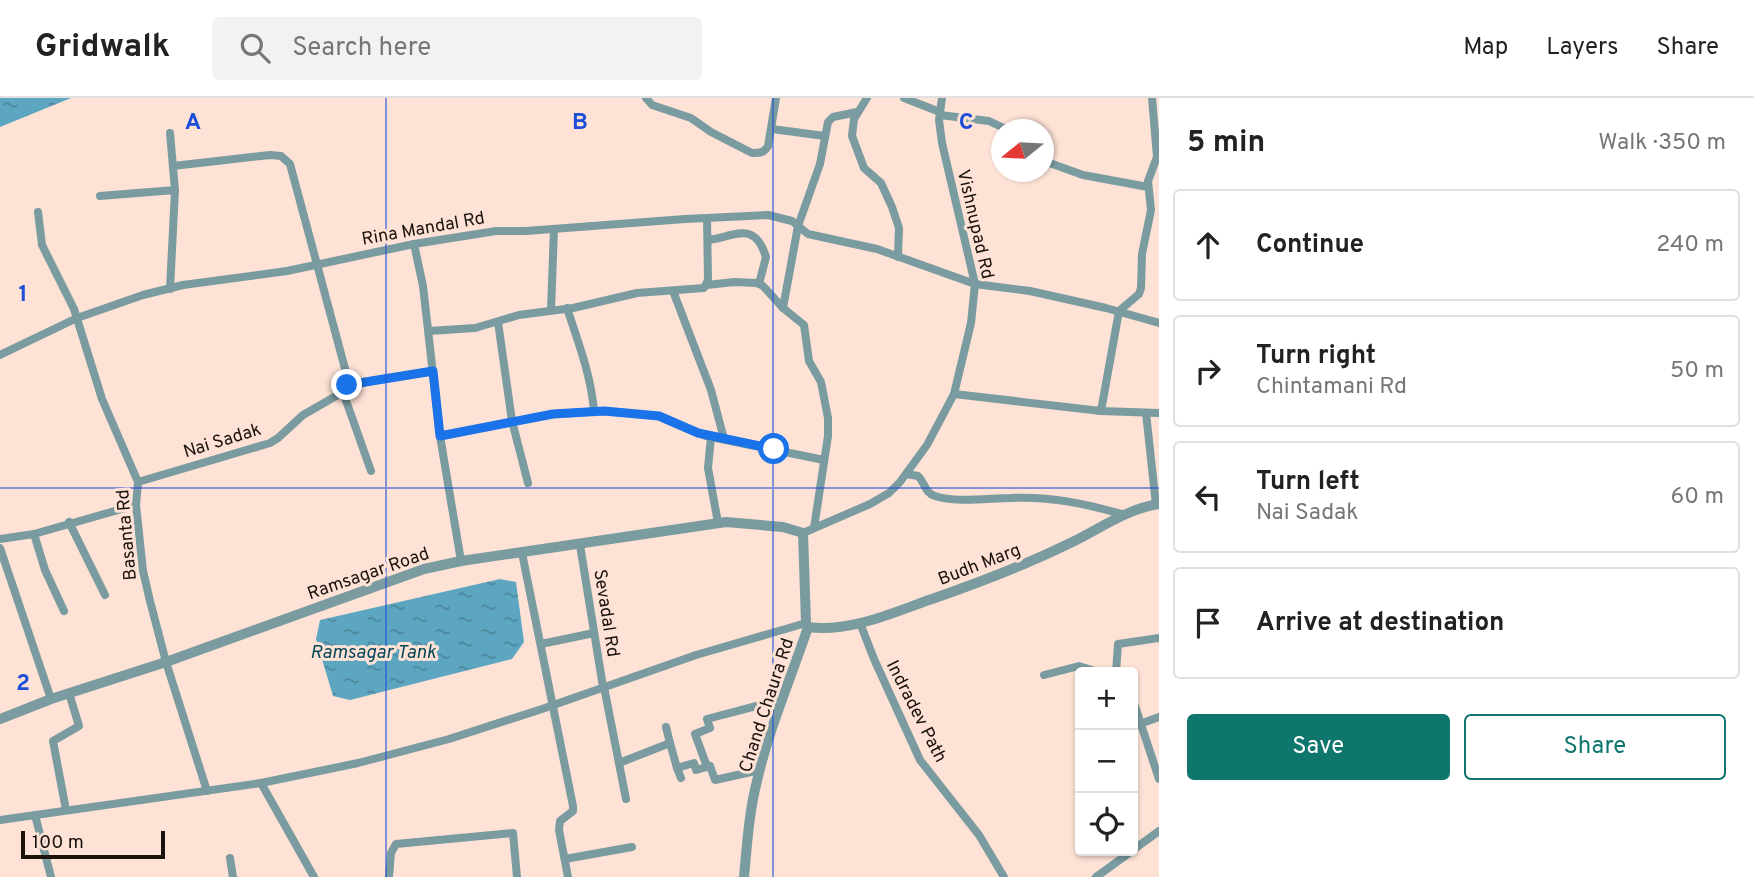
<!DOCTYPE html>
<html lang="en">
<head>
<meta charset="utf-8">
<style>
	:root { --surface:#fff; --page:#f2f2f2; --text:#222; --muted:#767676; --line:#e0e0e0; --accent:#0f766e }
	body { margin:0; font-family:Overpass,sans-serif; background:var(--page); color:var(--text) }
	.controls { position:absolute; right:21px; bottom:21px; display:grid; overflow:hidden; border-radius:7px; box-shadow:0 2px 5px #0004 }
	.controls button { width:63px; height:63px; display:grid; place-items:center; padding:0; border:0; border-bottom:2px solid var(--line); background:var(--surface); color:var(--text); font:35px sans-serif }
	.compass { position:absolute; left:991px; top:21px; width:63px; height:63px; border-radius:50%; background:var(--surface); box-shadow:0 2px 5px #0004; rotate:252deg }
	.scale { position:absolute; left:21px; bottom:18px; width:144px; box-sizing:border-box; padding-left:7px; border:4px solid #1b120e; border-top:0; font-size:19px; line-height:24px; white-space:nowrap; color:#1b120e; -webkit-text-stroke:5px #fde2d5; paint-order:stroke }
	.stop { position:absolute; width:21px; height:21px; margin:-16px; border:5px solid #1a73e8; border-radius:50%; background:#fff }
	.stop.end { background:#1a73e8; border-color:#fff; box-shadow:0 2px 7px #0008 }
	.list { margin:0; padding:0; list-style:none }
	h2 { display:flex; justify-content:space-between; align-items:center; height:91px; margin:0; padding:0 28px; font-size:30px }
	h2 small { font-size:23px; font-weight:400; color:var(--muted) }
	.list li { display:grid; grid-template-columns:46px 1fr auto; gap:21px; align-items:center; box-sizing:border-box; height:112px; margin:0 14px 14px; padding:0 14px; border:2px solid var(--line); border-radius:7px }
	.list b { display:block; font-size:26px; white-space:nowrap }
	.list p { margin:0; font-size:23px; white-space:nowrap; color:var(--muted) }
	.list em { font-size:23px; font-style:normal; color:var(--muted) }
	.actions { display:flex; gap:14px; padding:21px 28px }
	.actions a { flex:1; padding:16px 0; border:2px solid var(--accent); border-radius:7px; text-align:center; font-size:24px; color:var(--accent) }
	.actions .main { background:var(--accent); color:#fff }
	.icon { flex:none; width:38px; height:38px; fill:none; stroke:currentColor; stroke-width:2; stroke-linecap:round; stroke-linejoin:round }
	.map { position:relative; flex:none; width:1159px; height:779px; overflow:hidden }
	header { display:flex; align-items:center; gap:42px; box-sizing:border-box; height:98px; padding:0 35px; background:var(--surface); border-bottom:2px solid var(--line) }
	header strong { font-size:33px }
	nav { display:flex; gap:38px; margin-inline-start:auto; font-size:24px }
	.search { width:490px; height:63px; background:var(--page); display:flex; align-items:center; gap:18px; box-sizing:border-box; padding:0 24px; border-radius:7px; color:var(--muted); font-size:26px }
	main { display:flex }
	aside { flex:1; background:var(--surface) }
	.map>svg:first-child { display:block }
	.water { fill:url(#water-ripples) }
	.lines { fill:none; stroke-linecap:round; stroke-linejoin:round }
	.minor { stroke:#7a9ba0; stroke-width:8 }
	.tertiary { stroke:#7a9ba0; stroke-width:10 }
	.route { stroke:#1a73e8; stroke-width:9 }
	.grid { fill:none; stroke:#1d4ed8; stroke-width:2; stroke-opacity:0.55 }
	.labels { text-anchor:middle; stroke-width:6; stroke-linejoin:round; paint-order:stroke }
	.street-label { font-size:18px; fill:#1b120e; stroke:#fde2d5 }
	.water-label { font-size:19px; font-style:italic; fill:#06485b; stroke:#fde2d5 }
	.grid-label { font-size:23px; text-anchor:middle; font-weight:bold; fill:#1d4ed8; stroke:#fde2d5; stroke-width:6; stroke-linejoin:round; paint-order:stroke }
</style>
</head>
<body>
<header>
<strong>Gridwalk</strong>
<div class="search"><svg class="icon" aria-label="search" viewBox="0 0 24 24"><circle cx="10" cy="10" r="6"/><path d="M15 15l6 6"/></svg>Search here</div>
<nav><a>Map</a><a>Layers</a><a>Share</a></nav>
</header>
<main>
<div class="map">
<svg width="1159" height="779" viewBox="0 0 1159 779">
	<defs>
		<pattern id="water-ripples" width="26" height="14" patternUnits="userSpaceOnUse" patternTransform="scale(1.75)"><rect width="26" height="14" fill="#5da6c1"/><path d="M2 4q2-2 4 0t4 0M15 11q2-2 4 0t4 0" fill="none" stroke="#4c869b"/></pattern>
	</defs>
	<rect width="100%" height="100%" fill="#fde2d5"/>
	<g class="water">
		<path d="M0 0H71L0 29Z"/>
		<path d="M500 481 516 484 524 544 512 561 350 602 333 598 316 541 320 522Z"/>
	</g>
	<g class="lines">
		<g class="minor">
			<path d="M646 0 652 7 691 20 711 34 752 55C760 55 764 55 768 48L776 0"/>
			<path d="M867 0 854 21 852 38 864 70 881 85 892 109 899 130 898 159"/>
			<path d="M904 0 940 14"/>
			<path d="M940 17 989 23 1008 32"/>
			<path d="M772 31 825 38"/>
			<path d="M1044 63 1083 77 1148 89"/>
			<path d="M173 68 270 57 281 58 290 66 347 278V287L343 294 371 373"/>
			<path d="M100 98 175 92"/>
			<path d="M38 114 42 147 74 211 102 301 138 384 136 407 143 473 150 503 166 564 207 693"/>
			<path d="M708 142C734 139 754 121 766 159L759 186"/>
			<path d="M414 146 423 188 440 338 461 463"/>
			<path d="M707 187 734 184 757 185 763 188 783 210 804 227 809 263 821 284 828 320V338L814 430"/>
			<path d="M170 191 175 92 170 35"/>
			<path d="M673 193 711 292 724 341"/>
			<path d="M567 210C578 244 591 277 594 313"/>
			<path d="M783 210 798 128 820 66 828 24 833 19 857 14"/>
			<path d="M551 212 554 131"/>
			<path d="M498 224 512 323 528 385"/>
			<path d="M429 233 475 230 519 217 573 210 637 195 704 190 708 182 707 120"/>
			<path d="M0 257 77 220 143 197 183 187 287 173 414 146 496 133H526L685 121 768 117 792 123 808 136 877 151 975 186 1030 193 1106 210 1159 225"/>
			<path d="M347 287 433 273"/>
			<path d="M954 296 1101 313 1159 315"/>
			<path d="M1101 313 1119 213 1139 196 1141 190 1142 156 1151 112 1148 83 1157 59 1152 0"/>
			<path d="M1146 315 1156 407"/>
			<path d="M440 338 553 316 604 313 659 318 706 338 824 362"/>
			<path d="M711 339 708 370 718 425"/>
			<path d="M906 376 918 378C925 385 925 395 935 398 955 405 990 400 1011 400 1051 398 1087 406 1125 417"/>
			<path d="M138 384 270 345 278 340 303 317 343 294"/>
			<path d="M69 424 105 497"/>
			<path d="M803 435 870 406 889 395 900 384 927 347 954 296 971 225 975 186 942 45 939 22 942 0"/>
			<path d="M34 436 45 472 64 513"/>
			<path d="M0 441 34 436 136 407"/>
			<path d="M580 447 603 589"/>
			<path d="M0 450 51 601"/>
			<path d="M522 455 573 708V713L560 723 559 732 568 779"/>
			<path d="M860 525 874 561 920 662 979 737 1004 779"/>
			<path d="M541 546 594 535"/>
			<path d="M1116 574 1118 546 1159 540"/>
			<path d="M1044 577 1079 568 1098 574"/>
			<path d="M604 589 626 701"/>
			<path d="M1133 602 1159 681"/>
			<path d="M1140 626 1159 619"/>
			<path d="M666 629 670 645"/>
			<path d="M619 665 670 645 677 670 694 665 696 672 710 668"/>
			<path d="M677 670 681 680"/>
			<path d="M760 672 715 682 710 668 706 666 695 636 710 630 707 621 783 601"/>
			<path d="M261 685 314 779"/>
			<path d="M66 712 53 643 79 628 69 595"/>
			<path d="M35 717 51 779"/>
			<path d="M0 722 261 685 358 665 449 641 542 611 696 557 806 525"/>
			<path d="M1133 752 1159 733"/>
			<path d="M230 760 233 779"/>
			<path d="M565 761 632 749"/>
			<path d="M389 779 391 755 396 746 513 735 517 779"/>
			<path d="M1096 779 1132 753"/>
		</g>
		<g class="tertiary">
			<path d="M0 621 51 601 166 564 424 471 461 463 726 424 783 429 803 435 806 525 808 529C850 535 894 514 932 501 978 485 1023 468 1066 447 1097 433 1125 411 1159 406"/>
			<path d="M744 779C747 747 749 714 757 683 769 630 791 580 808 529"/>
		</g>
	</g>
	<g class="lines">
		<path class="route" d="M347 287 433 273 440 338 553 316 604 313 659 318 698 335 774 351"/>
	</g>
	<path class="grid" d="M386 0V779M773 0V779M0 390H1159"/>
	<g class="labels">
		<g class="street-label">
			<text transform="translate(976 126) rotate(77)" y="6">Vishnupad Rd</text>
			<text transform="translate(423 130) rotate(-10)" y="6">Rina Mandal Rd</text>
			<text transform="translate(222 342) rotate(-17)" y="6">Nai Sadak</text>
			<text transform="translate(126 437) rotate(-95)" y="6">Basanta Rd</text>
			<text transform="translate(979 466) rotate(-21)" y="6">Budh Marg</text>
			<text transform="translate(368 475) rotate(-19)" y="6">Ramsagar Road</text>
			<text transform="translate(607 515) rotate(81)" y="6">Sevadal Rd</text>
			<text transform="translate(766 607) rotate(-72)" y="6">Chand Chaura Rd</text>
			<text transform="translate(917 613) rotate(63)" y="6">Indradev Path</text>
		</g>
		<g class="water-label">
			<text x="373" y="560">Ramsagar Tank</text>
		</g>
	</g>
	<g class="grid-label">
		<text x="193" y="31">A</text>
		<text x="580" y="31">B</text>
		<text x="966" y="31">C</text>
		<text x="23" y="203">1</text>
		<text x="23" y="592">2</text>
	</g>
</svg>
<div class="controls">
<button>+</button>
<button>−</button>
<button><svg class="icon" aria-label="locate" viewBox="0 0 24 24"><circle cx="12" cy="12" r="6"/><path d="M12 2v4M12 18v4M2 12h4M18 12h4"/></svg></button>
</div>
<svg class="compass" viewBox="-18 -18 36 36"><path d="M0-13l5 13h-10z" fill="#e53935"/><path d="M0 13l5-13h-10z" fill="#767676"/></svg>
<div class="scale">100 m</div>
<div class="stop" style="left:774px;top:351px"></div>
<div class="stop end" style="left:347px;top:287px"></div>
</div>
<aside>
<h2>5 min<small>Walk · 350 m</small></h2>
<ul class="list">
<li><svg class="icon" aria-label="ahead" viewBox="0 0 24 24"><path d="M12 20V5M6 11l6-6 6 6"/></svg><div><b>Continue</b></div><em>240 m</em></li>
<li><svg class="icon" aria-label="right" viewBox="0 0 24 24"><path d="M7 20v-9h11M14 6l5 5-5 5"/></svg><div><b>Turn right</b><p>Chintamani Rd</p></div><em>50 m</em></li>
<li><svg class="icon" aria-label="left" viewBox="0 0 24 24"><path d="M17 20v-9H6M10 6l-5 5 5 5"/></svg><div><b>Turn left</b><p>Nai Sadak</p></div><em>60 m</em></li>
<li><svg class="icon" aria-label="arrive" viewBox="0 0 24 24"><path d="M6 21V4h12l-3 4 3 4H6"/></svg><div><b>Arrive at destination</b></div></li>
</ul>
<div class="actions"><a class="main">Save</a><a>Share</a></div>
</aside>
</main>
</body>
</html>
